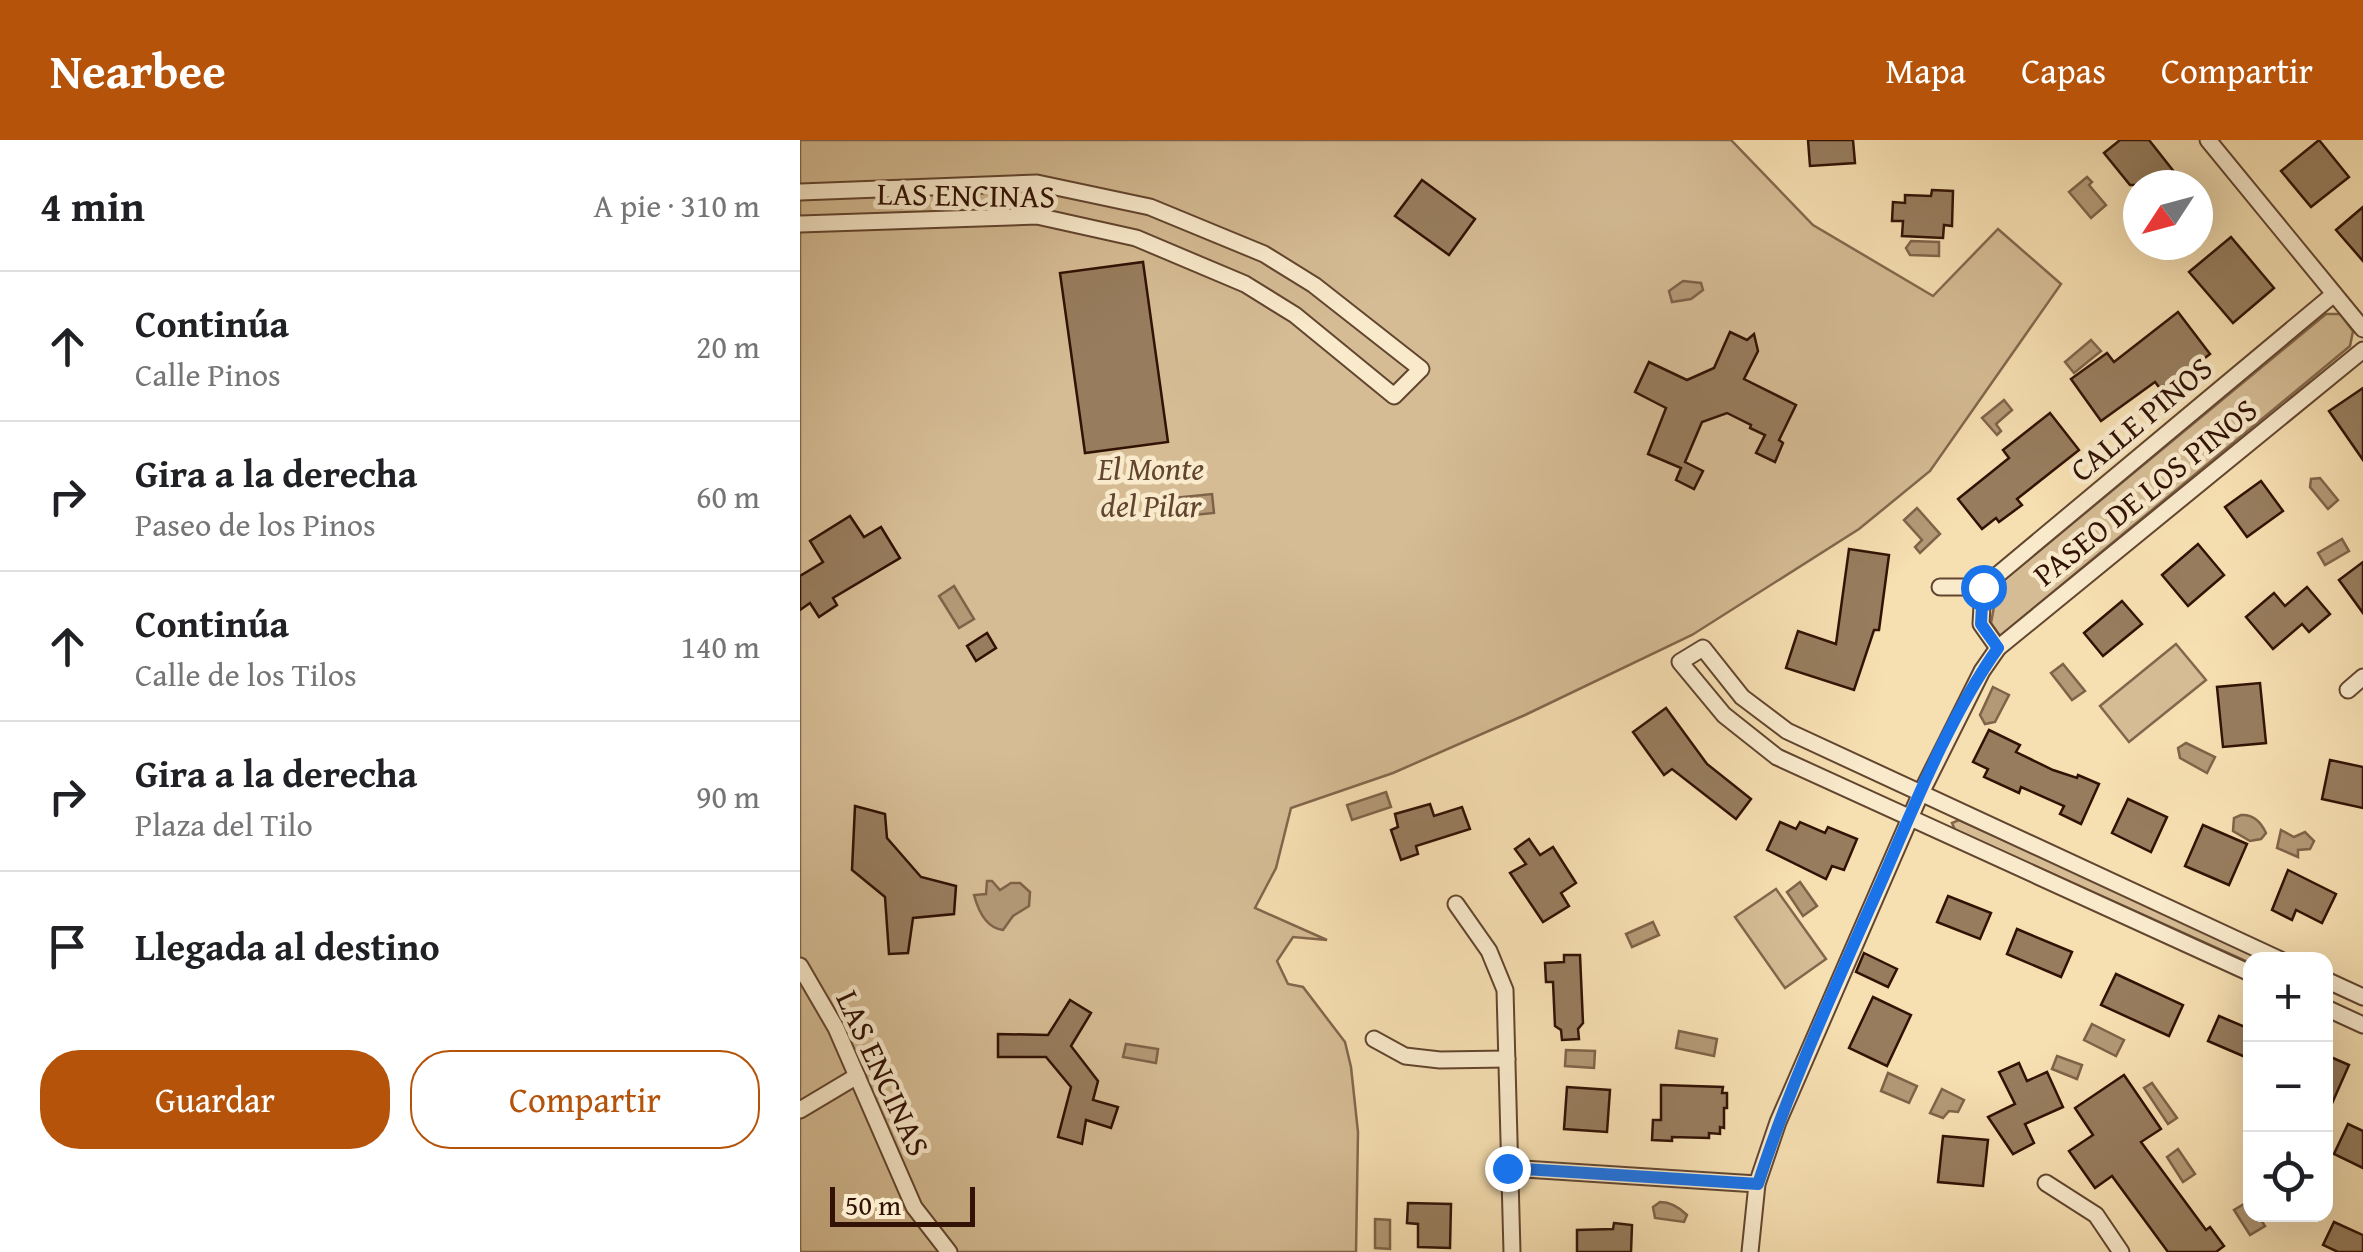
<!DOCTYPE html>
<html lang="es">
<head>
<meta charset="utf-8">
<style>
	:root { --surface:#fff; --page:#f2f2f2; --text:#202124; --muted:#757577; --line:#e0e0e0; --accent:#b45309 }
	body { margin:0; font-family:"Gentium Book Plus",serif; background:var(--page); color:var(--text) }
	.controls { position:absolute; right:30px; bottom:30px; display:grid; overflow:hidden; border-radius:20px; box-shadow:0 10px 40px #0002 }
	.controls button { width:90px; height:90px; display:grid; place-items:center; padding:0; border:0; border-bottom:2px solid var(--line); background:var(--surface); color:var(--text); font:50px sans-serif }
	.compass { position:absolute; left:1323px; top:30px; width:90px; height:90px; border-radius:50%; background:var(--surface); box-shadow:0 10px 40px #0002; rotate:234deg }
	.scale { position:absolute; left:30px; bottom:25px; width:145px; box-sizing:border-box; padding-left:10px; border:5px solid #311204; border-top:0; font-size:28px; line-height:35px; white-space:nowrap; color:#311204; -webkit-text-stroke:8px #f9eacc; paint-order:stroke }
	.stop { position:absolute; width:30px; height:30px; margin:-22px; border:8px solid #1a73e8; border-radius:50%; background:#fff }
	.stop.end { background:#1a73e8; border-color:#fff; box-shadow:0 2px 10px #0008 }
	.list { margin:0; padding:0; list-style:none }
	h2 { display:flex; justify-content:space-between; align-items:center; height:130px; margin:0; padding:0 40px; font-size:42px }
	h2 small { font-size:32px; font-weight:400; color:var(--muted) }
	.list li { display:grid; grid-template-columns:65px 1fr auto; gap:30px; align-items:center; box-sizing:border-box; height:150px; padding:0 40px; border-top:2px solid var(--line) }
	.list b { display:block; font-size:38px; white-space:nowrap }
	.list p { margin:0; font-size:32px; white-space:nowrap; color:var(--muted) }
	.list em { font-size:32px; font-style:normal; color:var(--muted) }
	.actions { display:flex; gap:20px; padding:30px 40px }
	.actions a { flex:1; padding:22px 0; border:2px solid var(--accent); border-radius:40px; text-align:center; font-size:35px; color:var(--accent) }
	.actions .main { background:var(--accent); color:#fff }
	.icon { flex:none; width:55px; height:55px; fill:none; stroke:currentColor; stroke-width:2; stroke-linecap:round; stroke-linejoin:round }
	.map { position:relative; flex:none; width:1563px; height:1112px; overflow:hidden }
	header { display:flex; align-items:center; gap:60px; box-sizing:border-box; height:140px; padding:0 50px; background:var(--accent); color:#fff }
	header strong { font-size:48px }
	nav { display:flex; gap:55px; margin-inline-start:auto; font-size:35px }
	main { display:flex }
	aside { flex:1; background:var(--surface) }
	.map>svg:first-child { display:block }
	.green { fill:#d5bc94; stroke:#83674c; stroke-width:2.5 }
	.water { fill:#b39976; stroke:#7f6348; stroke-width:2.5 }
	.building { fill:#977d5e; stroke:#311204; stroke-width:2.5 }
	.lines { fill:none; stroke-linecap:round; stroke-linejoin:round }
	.minor-casing { stroke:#62452f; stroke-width:19 }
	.minor { stroke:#f9eacc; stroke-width:15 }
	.route { stroke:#1a73e8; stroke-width:12 }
	.labels { text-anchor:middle; stroke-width:9; stroke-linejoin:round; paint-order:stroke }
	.street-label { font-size:32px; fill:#311204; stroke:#f9eacc }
	.park-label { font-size:32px; font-style:italic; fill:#62452f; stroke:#f9eacc }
</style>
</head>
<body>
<header>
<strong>Nearbee</strong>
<nav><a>Mapa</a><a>Capas</a><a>Compartir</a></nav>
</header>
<main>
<aside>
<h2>4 min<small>A pie · 310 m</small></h2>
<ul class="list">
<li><svg class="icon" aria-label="ahead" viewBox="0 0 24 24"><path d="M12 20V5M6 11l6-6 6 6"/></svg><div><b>Continúa</b><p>Calle Pinos</p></div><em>20 m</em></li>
<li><svg class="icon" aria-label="right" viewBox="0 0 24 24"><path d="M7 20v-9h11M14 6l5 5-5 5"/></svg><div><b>Gira a la derecha</b><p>Paseo de los Pinos</p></div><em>60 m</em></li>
<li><svg class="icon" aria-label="ahead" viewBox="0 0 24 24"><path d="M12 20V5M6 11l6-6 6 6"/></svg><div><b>Continúa</b><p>Calle de los Tilos</p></div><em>140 m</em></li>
<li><svg class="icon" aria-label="right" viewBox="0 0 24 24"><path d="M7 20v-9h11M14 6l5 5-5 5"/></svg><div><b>Gira a la derecha</b><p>Plaza del Tilo</p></div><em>90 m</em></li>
<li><svg class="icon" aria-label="arrive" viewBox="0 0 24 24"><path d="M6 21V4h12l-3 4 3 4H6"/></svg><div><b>Llegada al destino</b></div></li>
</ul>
<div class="actions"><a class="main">Guardar</a><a>Compartir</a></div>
</aside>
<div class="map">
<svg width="1563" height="1112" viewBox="0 0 1563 1112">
	<rect width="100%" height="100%" fill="#f6dfb1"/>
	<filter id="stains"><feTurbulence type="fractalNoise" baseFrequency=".002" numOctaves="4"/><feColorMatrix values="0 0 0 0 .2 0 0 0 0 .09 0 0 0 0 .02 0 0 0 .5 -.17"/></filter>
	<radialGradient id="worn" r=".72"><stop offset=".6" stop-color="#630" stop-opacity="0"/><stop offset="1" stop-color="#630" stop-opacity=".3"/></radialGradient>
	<g class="green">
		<path d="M0 0H931L1013 85 1133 156 1198 89 1261 144 1130 331 1059 389 892 495 725 575 593 633 491 668 476 728 455 768 527 800 493 797 477 821 488 844 503 847 545 902 551 927 558 992 556 1112H0Z"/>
		<path d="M1526 174H1540L1553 191 1550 206 1200 496 1191 483 1198 445Z"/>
		<path d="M1376 504 1406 540 1329 602 1300 566Z"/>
		<path d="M1159 680 1467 819 1450 820V823L1155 690 1152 683Z"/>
		<path d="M976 749 1026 819 985 848 935 777Z"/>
	</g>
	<g class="water">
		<path d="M1287 37 1292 42 1289 45 1306 65 1291 78 1269 52Z"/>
		<path d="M1111 101 1139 102V116L1110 115 1106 108Z"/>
		<path d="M883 141 901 143 903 150 891 159 872 162 869 151Z"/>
		<path d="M1291 200 1301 211 1274 233 1265 222Z"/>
		<path d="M1204 260 1212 270 1196 284 1201 291 1197 295 1182 278Z"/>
		<path d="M1520 338 1538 360 1528 369 1510 347 1511 339Z"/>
		<path d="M412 354 414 373 365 378 362 359Z"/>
		<path d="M1117 368 1140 394 1120 413 1115 407 1122 400 1104 380Z"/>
		<path d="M1542 399 1549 411 1525 425 1518 413Z"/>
		<path d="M154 446 174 479 159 488 139 456Z"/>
		<path d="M1263 524 1285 551 1272 560 1251 533Z"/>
		<path d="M1193 547 1209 555 1195 582 1185 584 1180 575Z"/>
		<path d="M1386 603 1415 617 1407 633 1380 618 1378 608Z"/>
		<path d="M586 652 591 667 552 680 547 665Z"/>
		<path d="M1441 675C1453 674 1461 682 1466 693L1461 699 1450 701 1433 691 1434 678Z"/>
		<path d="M1481 690 1494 697 1505 692 1514 701 1510 709 1498 710V717L1477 708Z"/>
		<path d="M187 741H192L200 750 211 743H220L230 752 229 766 213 776 203 790C186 788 178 770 174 755L186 754Z"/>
		<path d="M1000 742 1017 766 1003 776 987 752Z"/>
		<path d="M853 782 859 795 832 807 826 794Z"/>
		<path d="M1292 884 1324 900 1316 916 1284 900Z"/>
		<path d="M879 891 917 899 914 916 876 908Z"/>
		<path d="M326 904 358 909 356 923 323 917Z"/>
		<path d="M766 910 795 911 794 928 765 926Z"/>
		<path d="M1257 916 1282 925 1277 939 1252 929Z"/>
		<path d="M1088 933 1117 946 1109 963 1081 951Z"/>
		<path d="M1352 943 1377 978 1368 984 1344 948Z"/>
		<path d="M1142 949 1164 960 1158 972 1149 971 1143 978 1130 973Z"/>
		<path d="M1378 1009 1395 1034 1383 1042 1367 1017Z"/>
		<path d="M1449 1061 1450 1074 1458 1075 1465 1086 1450 1095 1434 1070Z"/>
		<path d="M860 1062C871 1062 879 1067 887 1075L884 1082 855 1078 853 1067Z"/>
		<path d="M575 1079 590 1080V1109L575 1108Z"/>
	</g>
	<g class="building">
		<path d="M1008 0H1053L1055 23 1010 26Z"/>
		<path d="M1320 0H1349L1379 38 1370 45H1330L1304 13Z"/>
		<path d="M1519 0 1549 37 1511 67 1481 31Z"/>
		<path d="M622 40 675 79 649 115 595 76Z"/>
		<path d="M1132 50 1153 51 1152 86 1144 85 1143 98 1102 96 1103 81H1092L1093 62 1105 63V55L1131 56Z"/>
		<path d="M1563 67V121L1536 90Z"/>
		<path d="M1431 97 1474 148 1433 183 1389 132Z"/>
		<path d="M343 122 368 302 285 313 260 133Z"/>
		<path d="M1378 172 1410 214 1362 251 1355 242 1301 281 1271 239 1307 213 1314 222Z"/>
		<path d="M930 192 947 200 954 194 958 211 944 239 996 265 979 300 983 303 975 322 956 313 965 295 950 288 951 285 927 273 902 282 885 322 903 331 894 349 876 340 881 328 848 314 866 268 835 252 849 222 887 240 914 228Z"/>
		<path d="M1563 248V320L1529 271Z"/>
		<path d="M1250 273 1279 310 1217 359 1222 365 1199 382 1196 378 1182 389 1158 359 1209 318 1203 310Z"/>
		<path d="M1461 341 1483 371 1447 397 1425 367Z"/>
		<path d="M50 376 64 397 81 387 100 418 33 458 37 465 19 477 10 463 0 470V436L23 422 10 401Z"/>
		<path d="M1398 404 1424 435 1388 466 1362 435Z"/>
		<path d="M1049 409 1089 415 1079 490H1074L1054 550 986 528 998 491 1036 504Z"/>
		<path d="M1563 422V473L1539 440Z"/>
		<path d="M1507 447 1530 474 1509 492 1502 484 1473 509 1446 477 1474 453 1485 466Z"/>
		<path d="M1322 461 1342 484 1303 516 1284 493Z"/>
		<path d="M187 493 196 508 176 521 167 506Z"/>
		<path d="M1460 543 1466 603 1423 607 1417 547Z"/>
		<path d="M866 568 907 624 951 659 936 679 872 629 864 635 833 592Z"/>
		<path d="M1189 590 1220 605 1216 612 1253 630 1277 638 1278 635 1299 644 1281 684 1260 674 1264 666 1221 647 1219 653 1184 637 1188 629 1173 622Z"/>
		<path d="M1530 620 1563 627V668L1522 659Z"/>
		<path d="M1328 659 1367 677 1351 712 1312 693Z"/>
		<path d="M630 664 634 676 662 667 670 689 616 706 618 714 601 720 591 690 598 687 595 674Z"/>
		<path d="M55 666 85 674 87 698 121 737 156 746 154 774 113 778 108 813 89 814 85 757 52 730Z"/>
		<path d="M980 682 996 689 1000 682 1025 693 1028 687 1057 699 1044 730 1032 726 1026 739 967 710Z"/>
		<path d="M1403 685 1447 704 1429 745 1385 726Z"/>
		<path d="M729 699 740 715 753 707 776 743 761 753 769 766 743 782 710 733 726 724 715 709Z"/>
		<path d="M1488 730 1536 754 1522 783 1496 770 1492 780 1472 770Z"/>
		<path d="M1148 756 1191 773 1180 799 1137 782Z"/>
		<path d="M1217 789 1272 812 1261 837 1207 814Z"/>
		<path d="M1064 813 1097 829 1088 847 1056 832Z"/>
		<path d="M764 815H780L783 883 778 889 779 899 762 900 761 890 755 886 753 842H746L745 823 764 822Z"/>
		<path d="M1316 834 1383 865 1369 896 1301 865Z"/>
		<path d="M1073 857 1111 875 1087 926 1049 908Z"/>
		<path d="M270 860 291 873 271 906 298 941 293 960 318 967 311 988 286 980 282 1004 258 997 271 947 246 917H198V894L248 895Z"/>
		<path d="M1419 876 1450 889V919L1408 901Z"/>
		<path d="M1526 915 1549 925 1526 977Z"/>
		<path d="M1219 923 1227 941 1247 932 1263 967 1225 984 1234 1003 1213 1014 1188 977 1215 964 1199 932Z"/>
		<path d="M1324 935 1361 989 1341 1002 1406 1090 1410 1087 1424 1106 1416 1112H1368L1312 1036 1295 1048 1269 1011 1293 995 1275 968Z"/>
		<path d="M861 945 923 947 922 953H927V968H924V988L920 987V994L909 993V998L872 997V1001L852 1000 853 980H861Z"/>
		<path d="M767 947 810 950 807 992 764 989Z"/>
		<path d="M1548 984 1563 991V1028L1534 1014Z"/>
		<path d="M1143 996 1188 1000 1183 1046 1138 1042Z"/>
		<path d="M608 1063 651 1064 650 1108 618 1107V1084L607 1083Z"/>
		<path d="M1534 1082 1563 1095V1112H1538L1523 1105Z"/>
		<path d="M814 1083 832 1085 831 1112H777V1090L813 1089Z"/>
	</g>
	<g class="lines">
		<g class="minor-casing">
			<g id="minor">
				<path d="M1408 0 1563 189"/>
				<path d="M0 52 237 43 350 67 464 114 514 145 621 229 594 256 495 175 445 144 336 98 237 76 0 84"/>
				<path d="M1140 447H1183L1534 154"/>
				<path d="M1183 447 1181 484 1198 508"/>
				<path d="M1548 550 1563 537"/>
				<path d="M656 764 689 811 705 850 712 1112"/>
				<path d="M0 826 36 888 114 1067 149 1112"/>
				<path d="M1450 833 977 617 924 575 880 522 903 508 942 557 987 591 1481 820"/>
				<path d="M1526 840 1563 857"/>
				<path d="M1526 868 1563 885"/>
				<path d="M574 899 605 916 640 920 707 919"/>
				<path d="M0 970 57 936"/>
				<path d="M707 1028 957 1044"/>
				<path d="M1246 1043 1296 1075 1321 1112"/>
				<path d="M950 1112 957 1044 978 982 1120 655 1182 531 1198 508 1563 210"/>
			</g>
		</g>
		<use href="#minor" class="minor"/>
	</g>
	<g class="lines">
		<path class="route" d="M707 1028 958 1044C991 942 1036 845 1079 747 1112 671 1150 575 1198 508L1181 484 1183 447"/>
	</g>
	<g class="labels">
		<g class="street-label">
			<text transform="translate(166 55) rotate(1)" y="11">LAS ENCINAS</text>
			<text transform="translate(1341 279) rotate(-40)" y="11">CALLE PINOS</text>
			<text transform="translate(1345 352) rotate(-39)" y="11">PASEO DE LOS PINOS</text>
			<text transform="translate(83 933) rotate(65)" y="11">LAS ENCINAS</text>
		</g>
		<g class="park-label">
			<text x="351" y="340">El Monte<tspan x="351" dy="37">del Pilar</tspan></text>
		</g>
	</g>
	<rect width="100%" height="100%" filter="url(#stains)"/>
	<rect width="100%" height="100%" fill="url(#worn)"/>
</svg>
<div class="controls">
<button>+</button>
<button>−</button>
<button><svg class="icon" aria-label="locate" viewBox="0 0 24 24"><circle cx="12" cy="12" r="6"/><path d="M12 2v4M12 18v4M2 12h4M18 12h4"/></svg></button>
</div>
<svg class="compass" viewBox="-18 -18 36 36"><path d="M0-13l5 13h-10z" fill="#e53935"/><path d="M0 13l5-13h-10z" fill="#757577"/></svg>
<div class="scale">50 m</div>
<div class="stop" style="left:1183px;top:447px"></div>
<div class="stop end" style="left:707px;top:1028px"></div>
</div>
</main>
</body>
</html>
